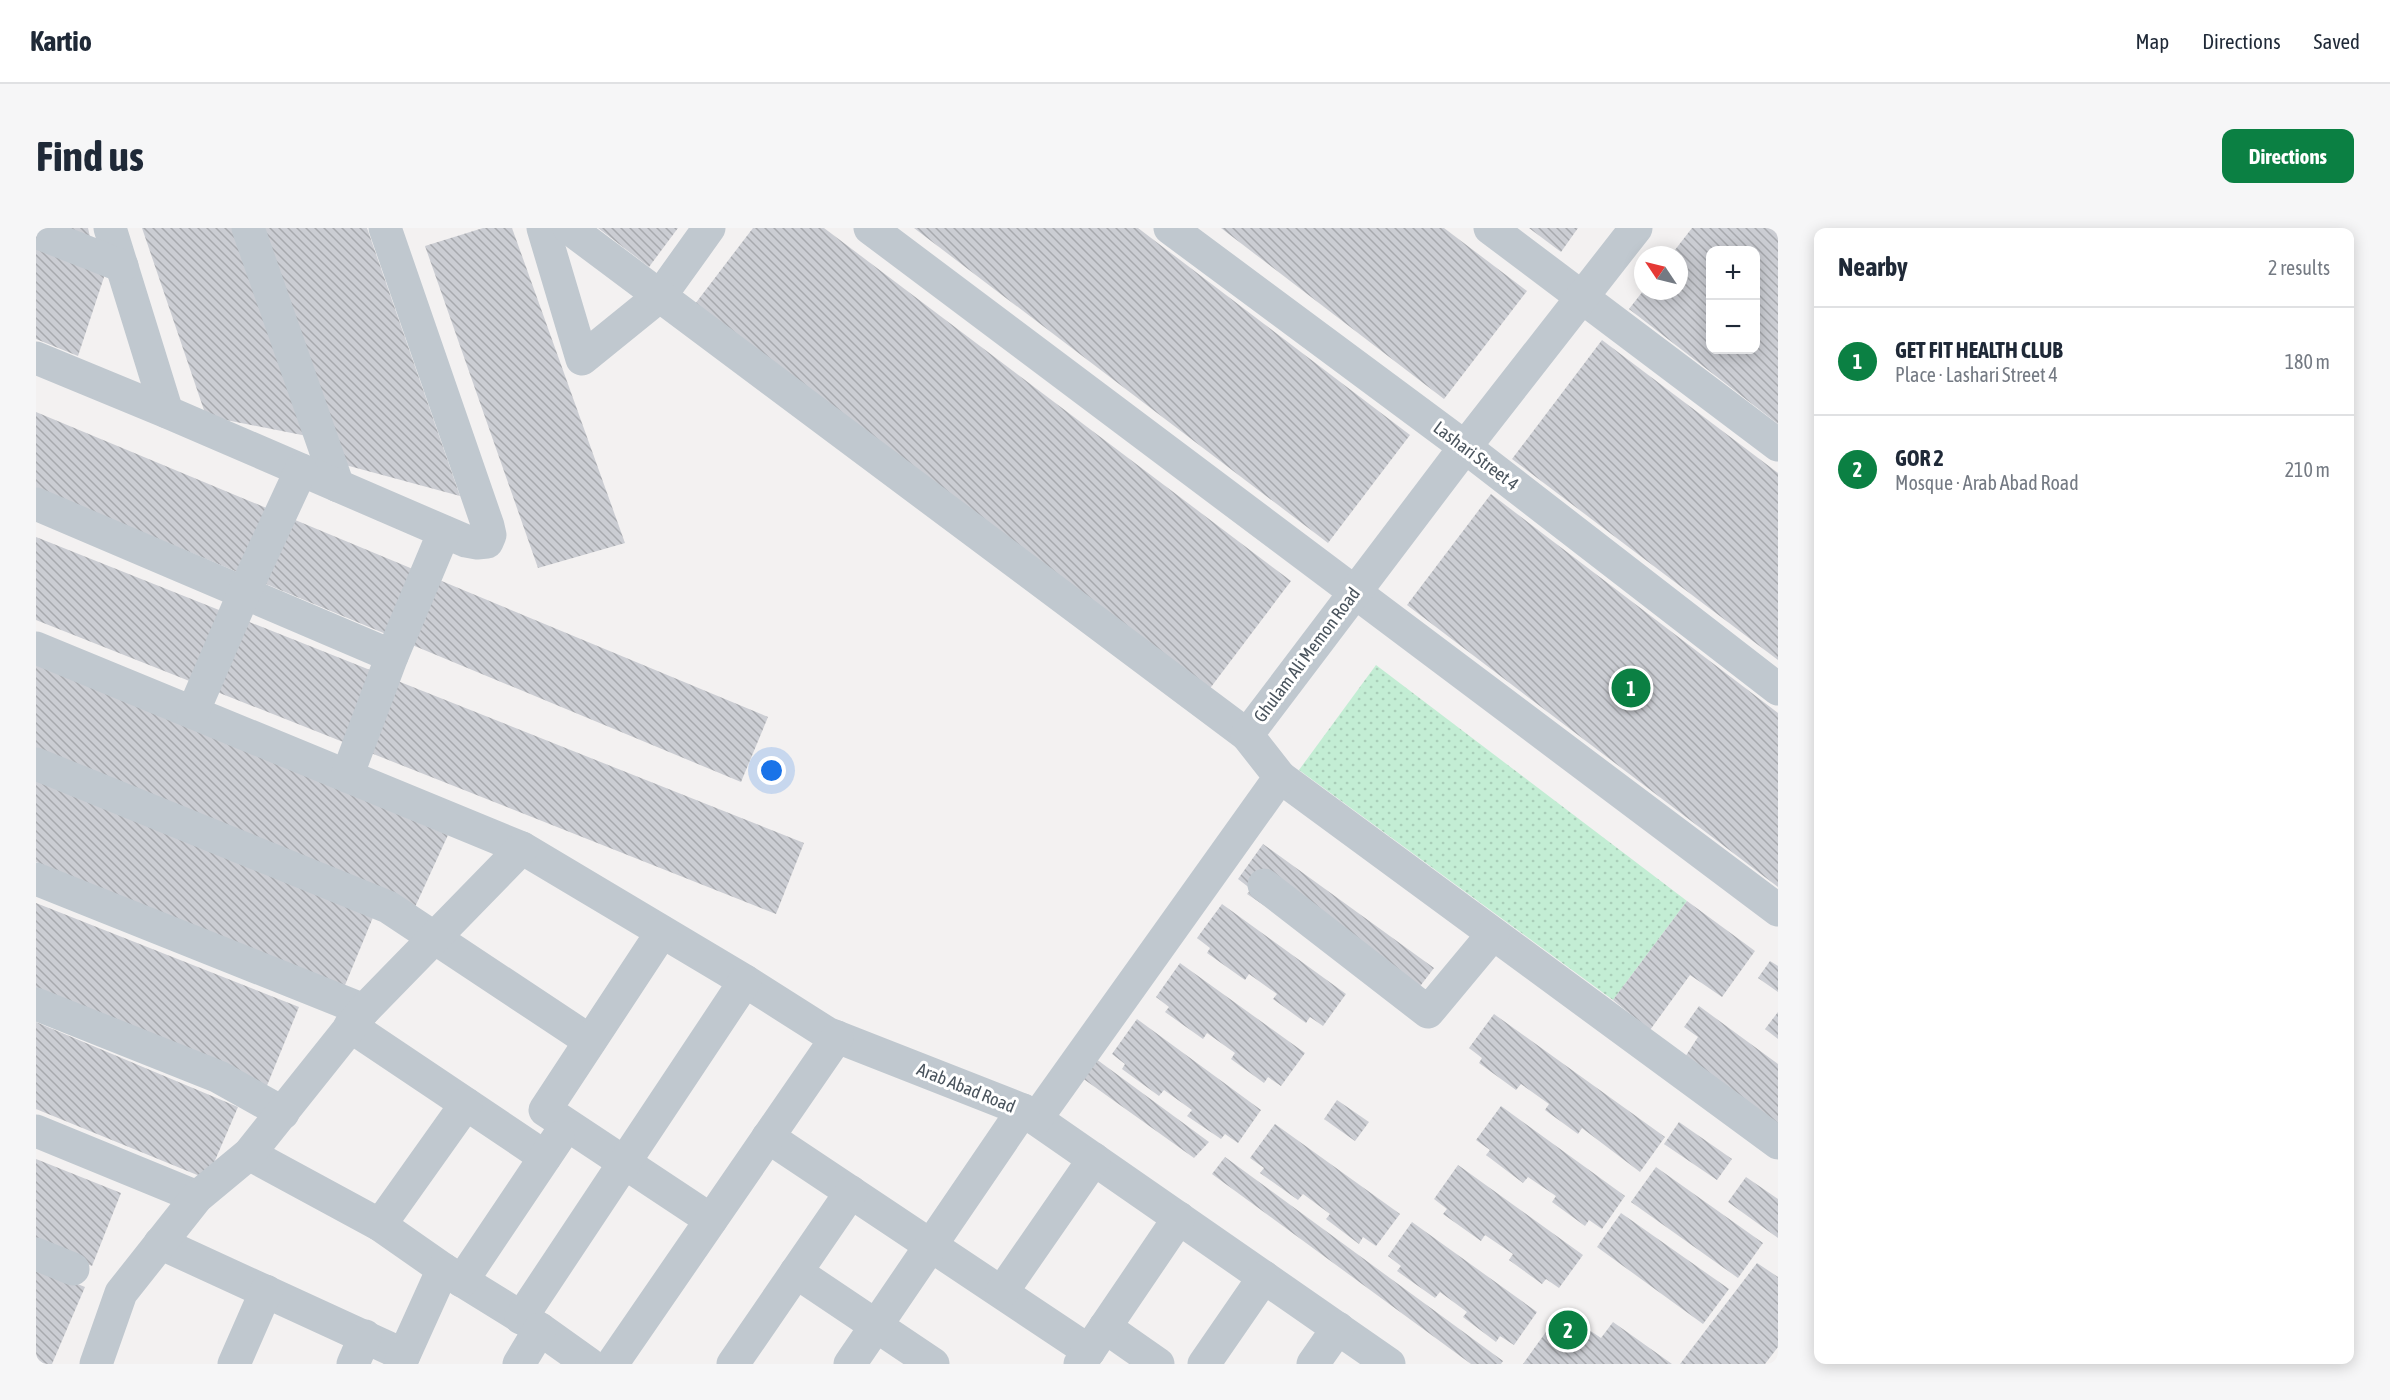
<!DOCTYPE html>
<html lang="en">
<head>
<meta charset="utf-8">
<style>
	:root { --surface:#fff; --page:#f6f6f7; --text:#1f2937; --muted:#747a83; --line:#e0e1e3; --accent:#0b8043 }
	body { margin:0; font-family:"Asap Condensed",sans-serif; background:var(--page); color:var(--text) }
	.controls { position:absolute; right:18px; top:18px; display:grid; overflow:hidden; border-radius:12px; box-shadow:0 3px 15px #0003 }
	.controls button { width:54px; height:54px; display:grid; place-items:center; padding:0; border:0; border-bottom:2px solid var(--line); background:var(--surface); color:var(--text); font:30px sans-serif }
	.compass { position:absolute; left:1598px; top:18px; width:54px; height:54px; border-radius:50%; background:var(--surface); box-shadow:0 3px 15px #0003; rotate:305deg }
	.you { position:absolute; left:736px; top:543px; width:21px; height:21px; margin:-15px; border:4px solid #fff; border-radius:50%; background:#1a73e8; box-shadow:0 0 0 9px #1a73e833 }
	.badge { display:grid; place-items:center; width:39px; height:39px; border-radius:50%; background:var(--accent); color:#fff; font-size:20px; font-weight:700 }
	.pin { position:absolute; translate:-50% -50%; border:3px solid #fff; box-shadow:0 2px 6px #0006 }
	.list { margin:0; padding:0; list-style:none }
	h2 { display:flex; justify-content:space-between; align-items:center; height:78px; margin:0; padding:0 24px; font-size:26px }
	h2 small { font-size:20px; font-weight:400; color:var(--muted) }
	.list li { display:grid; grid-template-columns:39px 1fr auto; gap:18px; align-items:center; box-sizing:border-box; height:108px; padding:0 24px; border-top:2px solid var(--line) }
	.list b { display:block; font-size:22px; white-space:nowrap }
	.list p { margin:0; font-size:20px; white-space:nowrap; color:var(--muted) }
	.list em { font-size:20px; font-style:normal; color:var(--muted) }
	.map { position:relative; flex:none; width:1742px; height:1136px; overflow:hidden; border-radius:12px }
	header { display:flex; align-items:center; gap:36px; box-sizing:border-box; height:84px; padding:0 30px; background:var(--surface); border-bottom:2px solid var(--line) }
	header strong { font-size:28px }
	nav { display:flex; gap:33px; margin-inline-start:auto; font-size:21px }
	.intro { display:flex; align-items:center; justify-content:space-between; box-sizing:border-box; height:144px; padding:0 36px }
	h1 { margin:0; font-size:42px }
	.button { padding:15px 27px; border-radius:12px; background:var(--accent); color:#fff; font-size:21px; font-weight:700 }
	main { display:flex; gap:36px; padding:0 36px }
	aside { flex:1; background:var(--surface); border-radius:12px; box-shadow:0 3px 15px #0003 }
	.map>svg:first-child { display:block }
	.grass { fill:url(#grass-dots) }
	.building { fill:url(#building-back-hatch); fill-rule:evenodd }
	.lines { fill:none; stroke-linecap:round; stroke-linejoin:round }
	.minor { stroke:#c0c8cf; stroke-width:33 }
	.labels { text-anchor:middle; stroke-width:6; stroke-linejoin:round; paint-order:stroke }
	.street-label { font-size:18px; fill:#4a545d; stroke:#fff }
</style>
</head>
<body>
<header>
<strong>Kartio</strong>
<nav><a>Map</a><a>Directions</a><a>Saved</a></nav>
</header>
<div class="intro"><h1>Find us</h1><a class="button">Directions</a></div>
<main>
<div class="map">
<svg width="1742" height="1136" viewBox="0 0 1742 1136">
	<defs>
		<pattern id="grass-dots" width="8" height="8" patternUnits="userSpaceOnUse" patternTransform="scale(1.5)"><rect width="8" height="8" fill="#c3edd4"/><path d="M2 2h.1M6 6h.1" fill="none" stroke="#a9cdb8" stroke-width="1.8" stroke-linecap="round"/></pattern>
		<pattern id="building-back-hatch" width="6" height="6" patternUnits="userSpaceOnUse" patternTransform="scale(1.5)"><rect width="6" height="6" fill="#cbcdd3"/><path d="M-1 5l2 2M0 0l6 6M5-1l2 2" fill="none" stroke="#a7a9ae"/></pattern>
	</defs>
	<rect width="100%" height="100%" fill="#f3f1f1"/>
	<path class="grass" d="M1340 437 1651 673 1577 772 1263 542Z"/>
	<g class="building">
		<path d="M11 0H52L56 18Z"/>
		<path d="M106 0H203L276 209 170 188Z"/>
		<path d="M222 0H331L424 268 302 235Z"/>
		<path d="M447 0H476L589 315 502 340 389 18Z"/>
		<path d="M562 0H642L613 39Z"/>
		<path d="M717 0H788L1255 353 1172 463 659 76Z"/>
		<path d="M878 0H1102L1374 207 1292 315Z"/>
		<path d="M1185 0H1408L1491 63 1408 171Z"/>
		<path d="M1493 0H1542L1525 24Z"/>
		<path d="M1656 0H1742V196L1593 81 1607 63H1643V27H1635ZM1674 22H1720V122H1674Z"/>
		<path d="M0 8 72 37 42 128 0 111Z"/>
		<path d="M1566 112 1742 245V432L1476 231Z"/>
		<path d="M0 184 732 489 705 554 0 260Z"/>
		<path d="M1455 266 1742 485V659L1371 377Z"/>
		<path d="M0 309 768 615 740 686 0 392Z"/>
		<path d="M0 435 412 607 379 679 0 523Z"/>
		<path d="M0 546 338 687 307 762 0 634Z"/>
		<path d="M1227 616 1398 740 1372 774 1211 666 1215 661 1202 651Z"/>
		<path d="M1651 673 1719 723 1686 769 1654 747 1614 802 1577 772Z"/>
		<path d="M0 675 263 779 230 860 0 769Z"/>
		<path d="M1186 676 1310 766 1287 798 1274 789 1270 795 1237 771 1241 766 1213 746 1209 752 1171 725 1174 720 1161 710Z"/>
		<path d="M1734 733 1742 738V764L1722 750Z"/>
		<path d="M1144 735 1269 825 1245 858 1232 849 1228 855 1195 831 1199 825 1171 805 1167 811 1129 784 1133 779 1120 769Z"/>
		<path d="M1663 778 1742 836V897L1649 829 1662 809 1648 799Z"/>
		<path d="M1742 784V811L1729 801Z"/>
		<path d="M1458 786 1629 909 1604 944 1546 900 1542 906 1509 882 1513 876 1485 856 1480 862 1443 835 1446 830 1433 820Z"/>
		<path d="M1101 791 1225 882 1202 915 1189 906 1185 911 1151 888 1156 882 1128 862 1123 868 1086 841 1089 836 1076 826Z"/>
		<path d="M0 794 202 879 171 951 0 881Z"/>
		<path d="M1056 828 1173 914 1158 930 1042 847Z"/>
		<path d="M1301 872 1333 894 1319 913 1288 891Z"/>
		<path d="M1465 878 1589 968 1566 1001 1553 992 1549 998 1516 974 1520 968 1492 949 1487 955 1450 927 1454 922 1440 912Z"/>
		<path d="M1643 894 1696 931 1681 952 1628 916Z"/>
		<path d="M1239 896 1364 986 1340 1018 1327 1009 1323 1016 1290 991 1294 986 1267 966 1262 972 1224 945 1228 940 1214 930Z"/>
		<path d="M1189 929 1467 1133 1465 1136H1435L1176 946Z"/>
		<path d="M0 931 85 965 56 1038 0 1016Z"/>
		<path d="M1422 937 1547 1027 1523 1060 1510 1051 1506 1056 1473 1032 1477 1026 1449 1007 1445 1013 1407 986 1411 981 1398 971Z"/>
		<path d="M1620 939 1727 1015 1702 1050 1595 974Z"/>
		<path d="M1710 949 1742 971V1010L1692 974Z"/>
		<path d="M1585 985 1693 1061 1667 1096 1561 1019Z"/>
		<path d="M1376 994 1501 1084 1478 1117 1464 1108 1460 1114 1427 1089 1431 1084 1404 1064 1399 1070 1361 1043 1365 1038 1352 1028Z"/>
		<path d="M1721 1035 1742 1049V1119L1729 1136H1644Z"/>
		<path d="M0 1039 49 1059 16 1136H0Z"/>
		<path d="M1525 1083 1565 1110 1577 1094 1636 1136H1487Z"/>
	</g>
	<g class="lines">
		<g class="minor">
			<path d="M74 0 131 184"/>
			<path d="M212 0 302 258"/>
			<path d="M507 0 546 131 625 67 673 0"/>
			<path d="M533 0 1211 507"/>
			<path d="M834 0 1742 682"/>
			<path d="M1134 0 1429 219 1742 461"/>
			<path d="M1454 0 1742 217"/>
			<path d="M0 4 86 38"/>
			<path d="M0 130 131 184 430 313 441 315 451 314 454 307 452 298 349 0"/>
			<path d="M0 276 356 428"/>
			<path d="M0 420 486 620 709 753 791 805 987 882 1353 1136"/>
			<path d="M157 484 208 365 265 242"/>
			<path d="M0 536 352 679 554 813"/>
			<path d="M311 548 356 428 408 304"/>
			<path d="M1244 549 1742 915"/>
			<path d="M0 651 328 782"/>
			<path d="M1228 657 1392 784 1457 706"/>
			<path d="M626 704 509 882 675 992"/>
			<path d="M0 776 183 849 247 885"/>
			<path d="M314 798 509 929"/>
			<path d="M1000 891 1244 549 1211 507 1429 219 1600 0"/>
			<path d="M0 903 161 969"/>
			<path d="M732 909 1053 1123"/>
			<path d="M213 926 344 997 407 1041 504 1101 553 1136"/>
			<path d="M344 997 430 876"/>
			<path d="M124 1015 368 1127"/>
			<path d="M0 1026 37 1041"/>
			<path d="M760 1044 897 1136"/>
			<path d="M426 1053 522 910"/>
			<path d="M966 1064 1058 931"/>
			<path d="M485 1090 709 753"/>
			<path d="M1069 1099 1122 1136"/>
			<path d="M60 1136 85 1065 161 969 213 926 328 782 486 620"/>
			<path d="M198 1136 230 1063"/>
			<path d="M317 1136 329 1108"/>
			<path d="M364 1136 407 1041"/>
			<path d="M483 1136 504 1101"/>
			<path d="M576 1136 801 809"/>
			<path d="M697 1136 815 964"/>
			<path d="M814 1136 987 882"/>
			<path d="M1044 1136 1143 990"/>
			<path d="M1168 1136 1228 1049"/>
			<path d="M1277 1136 1302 1100"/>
		</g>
	</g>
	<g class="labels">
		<g class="street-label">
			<text transform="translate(1440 228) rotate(37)" y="6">Lashari Street 4</text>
			<text transform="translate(1271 427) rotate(-53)" y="6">Ghulam Ali Memon Road</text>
			<text transform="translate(930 860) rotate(22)" y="6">Arab Abad Road</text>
		</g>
	</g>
</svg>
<div class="controls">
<button>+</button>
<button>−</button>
</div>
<svg class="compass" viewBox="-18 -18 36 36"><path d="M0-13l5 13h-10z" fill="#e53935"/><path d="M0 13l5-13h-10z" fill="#747a83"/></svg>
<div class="you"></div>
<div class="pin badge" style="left:1595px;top:460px">1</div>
<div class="pin badge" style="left:1532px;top:1102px">2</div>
</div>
<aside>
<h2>Nearby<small>2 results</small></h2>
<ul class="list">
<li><span class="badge">1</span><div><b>GET FIT HEALTH CLUB</b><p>Place · Lashari Street 4</p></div><em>180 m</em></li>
<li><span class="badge">2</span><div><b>GOR 2</b><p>Mosque · Arab Abad Road</p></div><em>210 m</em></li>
</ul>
</aside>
</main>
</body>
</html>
